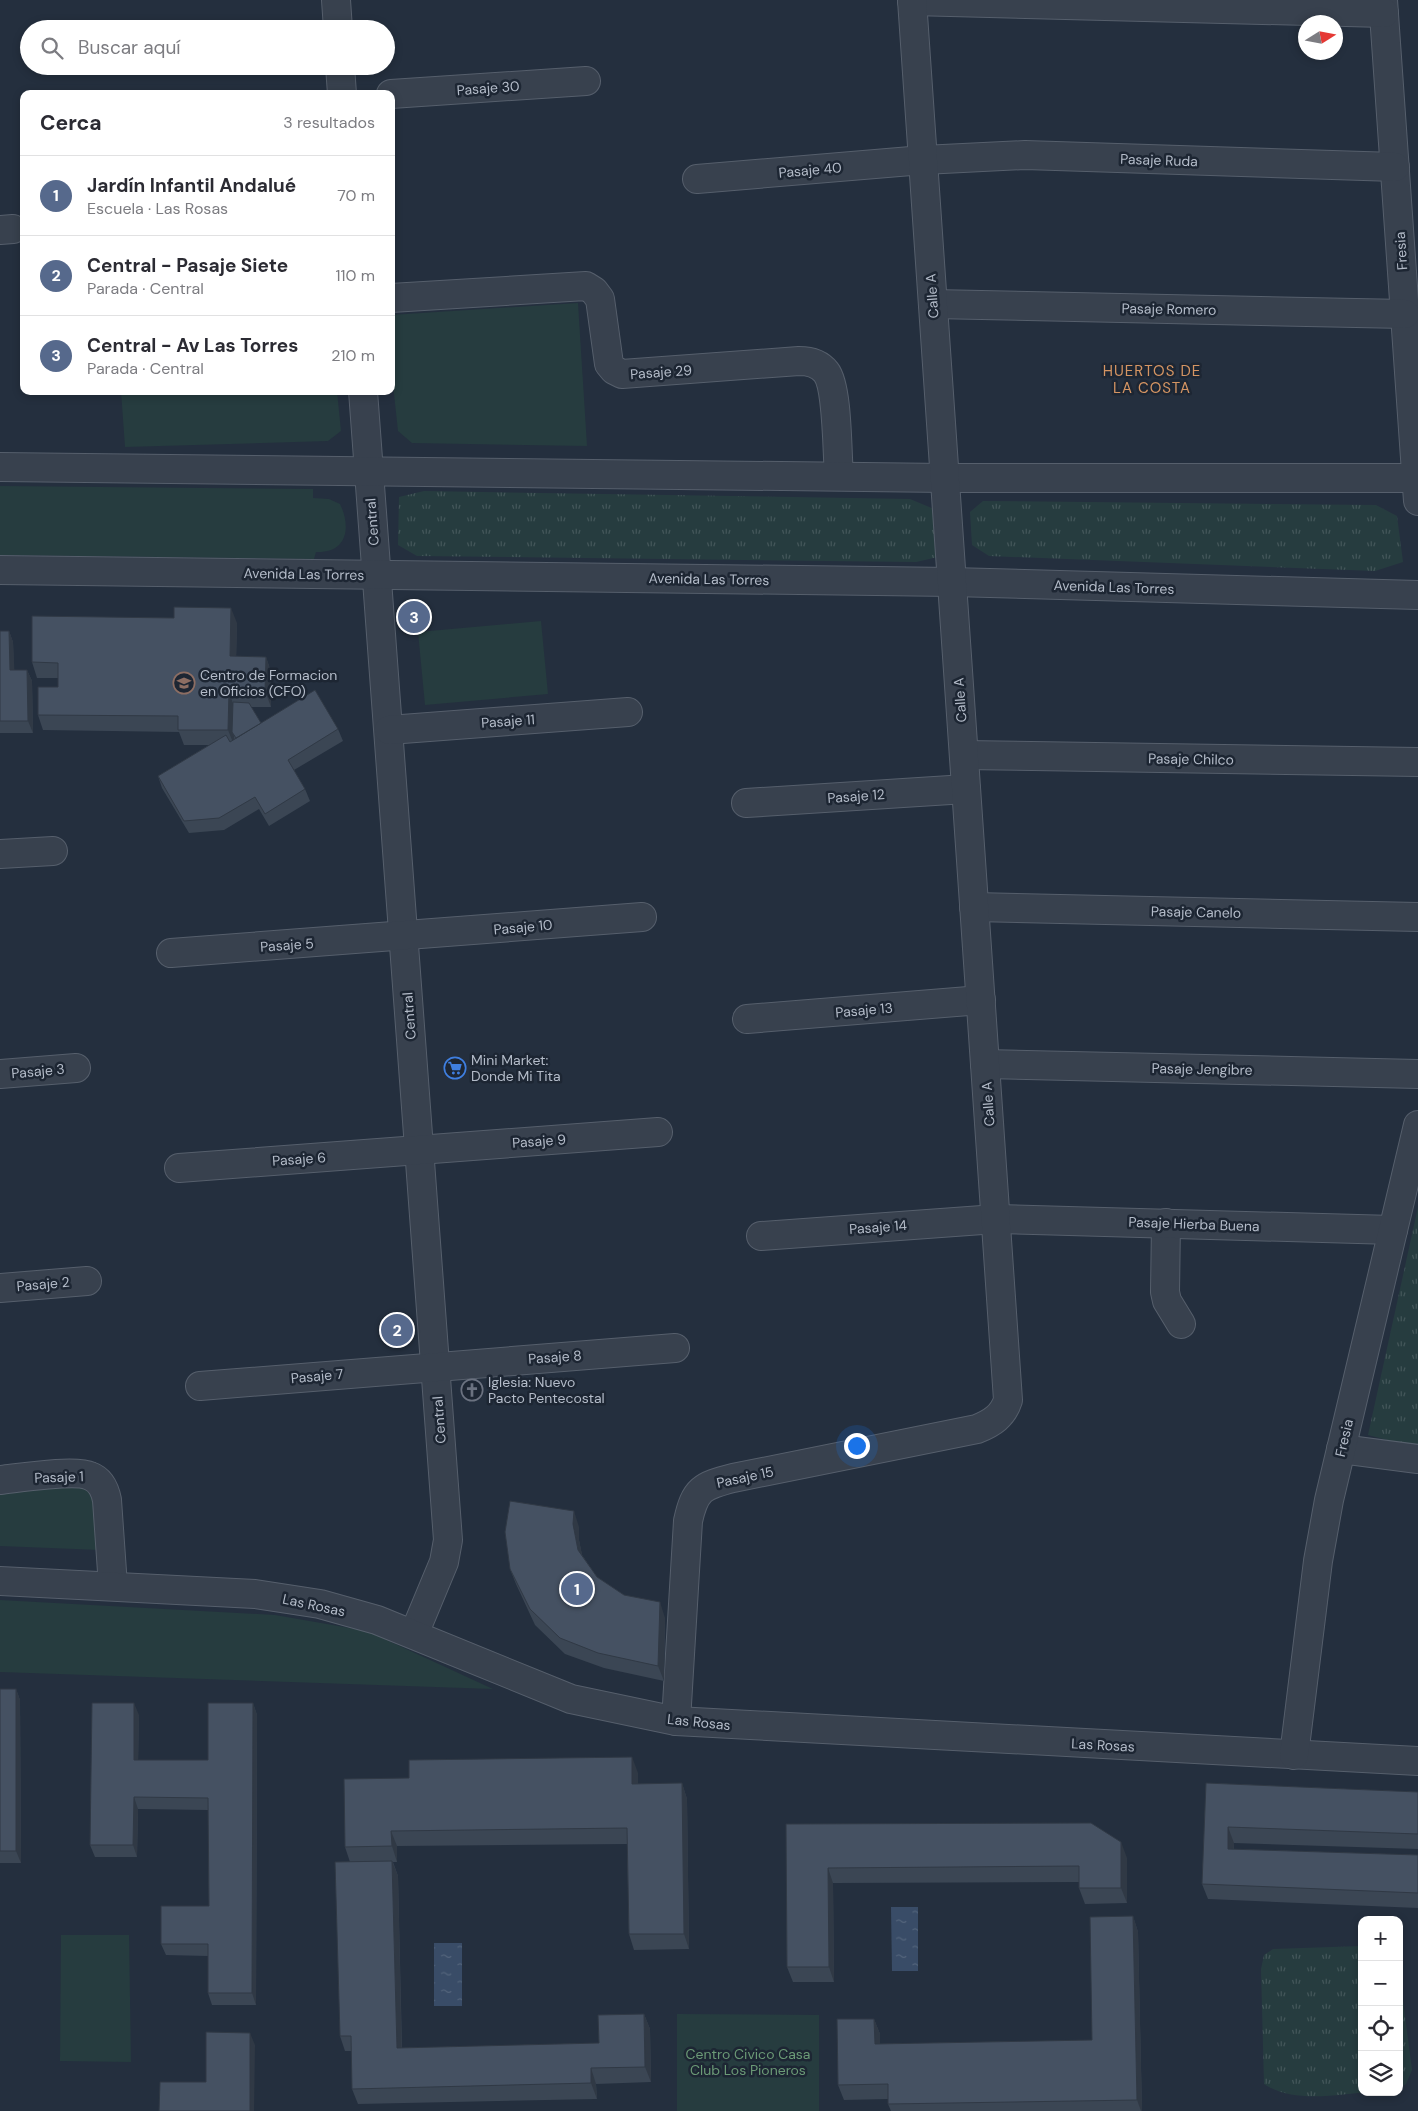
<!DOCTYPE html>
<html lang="es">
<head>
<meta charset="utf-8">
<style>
	:root { --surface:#fff; --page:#f7f7f7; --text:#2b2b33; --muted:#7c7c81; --line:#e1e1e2; --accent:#56698c }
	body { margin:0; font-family:"DM Sans",sans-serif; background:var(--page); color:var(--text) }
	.controls { position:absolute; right:15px; bottom:15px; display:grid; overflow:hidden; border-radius:10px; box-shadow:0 2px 8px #0003 }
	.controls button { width:45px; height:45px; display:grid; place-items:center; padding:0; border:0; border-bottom:1px solid var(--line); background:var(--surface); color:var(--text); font:25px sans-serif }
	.compass { position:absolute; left:1298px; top:15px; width:45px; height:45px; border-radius:50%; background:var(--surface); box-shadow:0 2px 8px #0003; rotate:79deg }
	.you { position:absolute; left:856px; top:1445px; width:18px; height:18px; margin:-12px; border:4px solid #fff; border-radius:50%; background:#1a73e8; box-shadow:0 0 0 8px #1a73e833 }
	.badge { display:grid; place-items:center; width:32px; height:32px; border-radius:50%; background:var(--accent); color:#fff; font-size:16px; font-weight:700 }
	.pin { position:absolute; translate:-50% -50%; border:2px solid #fff; box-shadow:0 1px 5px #0006 }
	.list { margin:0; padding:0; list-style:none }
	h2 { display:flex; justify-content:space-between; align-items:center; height:65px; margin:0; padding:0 20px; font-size:21px }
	h2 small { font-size:16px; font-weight:400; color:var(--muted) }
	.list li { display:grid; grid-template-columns:32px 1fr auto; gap:15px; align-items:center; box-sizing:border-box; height:80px; padding:0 20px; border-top:1px solid var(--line) }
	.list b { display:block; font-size:19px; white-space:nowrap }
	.list p { margin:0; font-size:16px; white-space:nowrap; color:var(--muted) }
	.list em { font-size:16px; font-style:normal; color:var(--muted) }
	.icon { flex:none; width:28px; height:28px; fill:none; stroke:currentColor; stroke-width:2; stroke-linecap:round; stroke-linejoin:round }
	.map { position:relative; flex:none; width:1418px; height:2111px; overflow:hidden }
	.search { position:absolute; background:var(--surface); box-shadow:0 2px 8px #0003; left:20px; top:20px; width:375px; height:55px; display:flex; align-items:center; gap:12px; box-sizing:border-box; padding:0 18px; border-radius:28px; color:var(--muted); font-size:19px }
	.panel { position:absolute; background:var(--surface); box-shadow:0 2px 8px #0003; left:20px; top:90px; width:375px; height:305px; border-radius:10px }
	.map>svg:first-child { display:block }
	.grass { fill:url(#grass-tufts) }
	.park { fill:#263c3f }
	.water { fill:url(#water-ripples) }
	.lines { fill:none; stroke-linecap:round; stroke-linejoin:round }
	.minor-casing { stroke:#565f6c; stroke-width:30 }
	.minor { stroke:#38414e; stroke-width:28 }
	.wall { fill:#3b4654 }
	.shaded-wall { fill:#303945 }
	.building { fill:#455162; stroke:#303945 }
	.labels { text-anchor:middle; stroke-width:5; stroke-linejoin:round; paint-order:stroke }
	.street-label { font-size:14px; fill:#b4bcc9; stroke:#1d2633 }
	.poi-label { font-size:14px; fill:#b4bcc9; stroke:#1d2633; text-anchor:start }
	.park-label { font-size:14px; fill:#6b9a76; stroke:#1d2633 }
	.neighbourhood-label { font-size:15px; letter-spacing:1px; fill:#d59563; stroke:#1d2633 }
</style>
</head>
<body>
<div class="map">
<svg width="1418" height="2111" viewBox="0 0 1418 2111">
	<defs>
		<pattern id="grass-tufts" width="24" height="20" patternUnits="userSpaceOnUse" patternTransform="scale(1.25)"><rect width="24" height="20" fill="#263c3f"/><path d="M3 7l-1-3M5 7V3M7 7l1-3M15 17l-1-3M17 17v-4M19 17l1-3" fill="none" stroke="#435659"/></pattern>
		<pattern id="water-ripples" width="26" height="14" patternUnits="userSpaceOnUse" patternTransform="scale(1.25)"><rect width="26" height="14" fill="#394c67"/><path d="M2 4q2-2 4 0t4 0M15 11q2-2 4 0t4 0" fill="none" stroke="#53647b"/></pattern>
	</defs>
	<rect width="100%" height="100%" fill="#242f3e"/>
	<g class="grass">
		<path d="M424 491 910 499 934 509 938 557 916 562 417 556 398 545 399 497Z"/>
		<path d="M983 501 1376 505 1397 516 1403 562 1375 571 989 556 972 545 970 512Z"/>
		<path d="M1418 1207V1448L1368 1435Z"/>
		<path d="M1362 1946V2092H1372C1337 2094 1294 2104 1264 2084L1261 1969 1264 1955 1273 1949Z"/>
		<path d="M1399 1970 1412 2070 1406 2084 1399 2088Z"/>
	</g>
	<g class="park">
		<path d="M578 303 587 446 412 443 398 431 391 366V315Z"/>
		<path d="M121 391H337L341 431 328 441 125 447Z"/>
		<path d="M0 486 313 489V498L329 499 340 504C352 529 346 553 316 552L314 559 0 555Z"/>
		<path d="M541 621 548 694 425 705 418 632Z"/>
		<path d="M83 1481 101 1499 100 1550 0 1546V1488Z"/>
		<path d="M0 1600 275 1615 367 1631 493 1689 0 1672Z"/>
		<path d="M61 1935H129L131 2062 60 2061Z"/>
		<path d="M677 2014 819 2015V2111H677Z"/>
	</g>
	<g class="water">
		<path d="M891 1907H918V1971H892Z"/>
		<rect x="434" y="1943" width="28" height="63"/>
	</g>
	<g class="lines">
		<g class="minor-casing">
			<g id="minor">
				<path d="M336 0 338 29"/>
				<path d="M1383 0 1418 501"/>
				<path d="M912 1 1384 13"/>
				<path d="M340 66 342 94"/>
				<path d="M391 94 586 81"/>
				<path d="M697 179 923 160 1025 155 1395 167"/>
				<path d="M0 230 13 229"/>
				<path d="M391 298 586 286 594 291 600 299 609 364 614 370 622 374 799 361C809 361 819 363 826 372 838 387 837 455 839 476"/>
				<path d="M933 304 1405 314"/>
				<path d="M363 391 448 1540 444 1562 414 1634"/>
				<path d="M0 467 945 478H1418"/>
				<path d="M0 570 952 582 1418 595"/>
				<path d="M389 730 628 712"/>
				<path d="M964 755 1418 762"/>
				<path d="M746 803 966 789"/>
				<path d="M0 854 53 851"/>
				<path d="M974 907 1418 917"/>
				<path d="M171 953 642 917"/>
				<path d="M747 1019 981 1000"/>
				<path d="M985 1064 1418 1074"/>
				<path d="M0 1074 76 1068"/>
				<path d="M179 1168 658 1132"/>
				<path d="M1166 1223 1165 1292 1167 1301 1181 1324"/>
				<path d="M761 1236 996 1219 1393 1230"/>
				<path d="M0 1288 87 1281"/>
				<path d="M200 1386 675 1348"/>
				<path d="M1341 1449 1418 1459"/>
				<path d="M0 1480C19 1478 75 1469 90 1476 101 1480 105 1490 107 1500L113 1586"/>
				<path d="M0 1581 255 1594 320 1604 377 1620 571 1699 676 1721 1418 1761"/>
				<path d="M676 1721 688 1521C695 1489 702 1486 733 1478L977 1429C992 1423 1003 1416 1008 1400L912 0"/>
				<path d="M1294 1755 1318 1561 1329 1500 1418 1125"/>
			</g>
		</g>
		<use href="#minor" class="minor"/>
	</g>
	<g class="wall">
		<path d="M237 623 236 656 266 657 271 672V707H251L261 723 338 729 343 741 294 770 305 789 310 801 269 826 259 809 224 830 189 833 162 788 158 776 209 745H184L179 732 43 730 38 715 58 687V678H37L32 662Z"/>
		<path d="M0 631H9L13 642 14 670H27L32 681 33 733H0Z"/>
		<path d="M579 1527V1540L582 1555 597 1577 624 1595 665 1618 664 1681 604 1668 565 1654 535 1625 516 1584 510 1569Z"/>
		<path d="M0 1689H16L20 1700 21 1863H0Z"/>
		<path d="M253 1703 257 1715 256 2005H212L208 1993V1956L166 1955 161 1944 209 1906 208 1810 138 1809 137 1857H95L90 1845 139 1715 138 1760H208Z"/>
		<path d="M638 1773V1784L682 1783 687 1799 689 1949 634 1950 629 1934 627 1844 397 1846V1862H393L398 1876 402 2048 599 2043 644 2014 650 2029 651 2082 596 2084 597 2099 358 2104 352 2089V2051H345L340 2036 350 1862 345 1847 409 1778Z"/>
		<path d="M1206 1783 1418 1792V1849L1234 1843V1849L1418 1855V1908L1208 1899 1202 1884Z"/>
		<path d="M786 1824 1127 1858V1903L1085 1904 1079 1888V1882L833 1883 834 1982H793L787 1967Z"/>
		<path d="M1133 1916 1138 1932 1142 2111H891L888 2104V2099L844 2100 838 2085 874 2019 880 2034V2044L1092 2040Z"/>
	</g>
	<g class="shaded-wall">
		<path d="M231 608 237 623 236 671 230 656Z"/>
		<path d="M9 631 13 642 15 682 10 670Z"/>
		<path d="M266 657 271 672V707L265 691Z"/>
		<path d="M27 670 32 681 33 733 28 721Z"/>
		<path d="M229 691 234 707 232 732 234 736V745L228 730Z"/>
		<path d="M574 1511 579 1527V1540L584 1565 578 1550 573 1524Z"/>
		<path d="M660 1602 665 1618 664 1681 658 1666Z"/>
		<path d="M16 1689 20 1700 21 1863 16 1851Z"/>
		<path d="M134 1703 139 1715 138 1772 134 1760Z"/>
		<path d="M253 1703 257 1715 256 2005 252 1993Z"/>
		<path d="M632 1757 638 1773V1800L632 1784Z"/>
		<path d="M682 1783 687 1799 689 1949 684 1934Z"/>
		<path d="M134 1797 138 1809 137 1857 133 1845Z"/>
		<path d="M1228 1827 1234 1843 1233 1864 1228 1849Z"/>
		<path d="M391 1831 397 1846V1862L392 1846Z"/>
		<path d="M1121 1842 1127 1858V1903L1121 1888Z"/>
		<path d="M392 1861 398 1876 402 2063 397 2048Z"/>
		<path d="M828 1868 833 1883 834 1982 829 1967Z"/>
		<path d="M1133 1916 1138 1932 1142 2111H1141L1137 2100Z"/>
		<path d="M644 2014 650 2029 651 2082 645 2067Z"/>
		<path d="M874 2019 880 2034V2059L875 2044Z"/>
		<path d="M250 2033 255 2045 254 2111H250Z"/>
		<path d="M591 2068 596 2084 597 2099 591 2083Z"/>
	</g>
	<g class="building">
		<path d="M174 607 231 608 230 656 266 657 265 691H229L228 730H178V716L38 715V687H58V663L32 662V616L174 618Z"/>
		<path d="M0 631H9L10 670H27L28 721H0Z"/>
		<path d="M315 690 338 729 288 760 305 789 265 814 255 797 219 818 184 821 158 776 226 735 230 742Z"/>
		<path d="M233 702 249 703 261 723 236 738 232 732Z"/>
		<path d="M510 1501 574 1511 573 1524 578 1550 597 1577 624 1595 660 1602 658 1666 598 1653 560 1638 530 1609 510 1569 505 1532Z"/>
		<rect x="0" y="1689" width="16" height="162"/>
		<path d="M92 1703H134V1760H208V1703H253L252 1993H208V1944H161V1906H209L208 1798 134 1797 133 1845H90Z"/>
		<path d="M632 1757V1784L682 1783 684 1934H629L627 1828 391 1831 392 1846 345 1847 344 1779 409 1778V1760Z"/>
		<path d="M1206 1783 1418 1792V1834L1228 1827V1849L1418 1855V1893L1202 1884Z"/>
		<path d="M1091 1823 1121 1842V1888H1079V1866L828 1868 829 1967H787L786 1824Z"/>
		<path d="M392 1861 397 2048 599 2043 598 2015 644 2014 645 2067 591 2068V2083L352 2089 351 2036H340L335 1862Z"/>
		<path d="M1133 1916 1137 2100 888 2104V2084L838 2085 837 2019H874L875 2044 1092 2040 1090 1917Z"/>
		<path d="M206 2032 250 2033V2111H159L160 2082H206Z"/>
	</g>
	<defs>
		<g id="university-ring" transform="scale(1.125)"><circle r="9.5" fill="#1d2633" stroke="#8d6e63" stroke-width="1.5"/><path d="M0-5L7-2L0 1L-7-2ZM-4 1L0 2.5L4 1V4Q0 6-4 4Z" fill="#8d6e63"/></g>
		<g id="supermarket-ring" transform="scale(1.125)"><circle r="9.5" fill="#1d2633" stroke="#3f7fe0" stroke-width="1.5"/><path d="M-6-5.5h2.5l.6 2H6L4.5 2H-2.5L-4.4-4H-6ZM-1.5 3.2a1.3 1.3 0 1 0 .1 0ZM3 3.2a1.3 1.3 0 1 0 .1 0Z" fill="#3f7fe0"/></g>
		<g id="church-ring" transform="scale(1.125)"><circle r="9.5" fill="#1d2633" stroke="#6b7280" stroke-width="1.5"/><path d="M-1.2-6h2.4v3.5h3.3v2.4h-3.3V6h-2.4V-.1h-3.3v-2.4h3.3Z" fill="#6b7280"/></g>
	</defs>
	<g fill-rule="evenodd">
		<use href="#university-ring" x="184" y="683"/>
		<use href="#supermarket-ring" x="455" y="1068"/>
		<use href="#church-ring" x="472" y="1390"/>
	</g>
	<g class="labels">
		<g class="street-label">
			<text transform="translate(488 88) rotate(-4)" y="5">Pasaje 30</text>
			<text transform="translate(1159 160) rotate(2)" y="5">Pasaje Ruda</text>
			<text transform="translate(810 170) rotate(-5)" y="5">Pasaje 40</text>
			<text transform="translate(1401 251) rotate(-94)" y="5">Fresia</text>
			<text transform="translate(932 296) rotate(-94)" y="5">Calle A</text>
			<text transform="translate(1169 309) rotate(1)" y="5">Pasaje Romero</text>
			<text transform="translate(661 372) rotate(-4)" y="5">Pasaje 29</text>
			<text transform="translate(372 522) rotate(-94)" y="5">Central</text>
			<text transform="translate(304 574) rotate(1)" y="5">Avenida Las Torres</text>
			<text transform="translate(709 579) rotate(1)" y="5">Avenida Las Torres</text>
			<text transform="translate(1114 587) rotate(2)" y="5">Avenida Las Torres</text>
			<text transform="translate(960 700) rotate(-94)" y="5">Calle A</text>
			<text transform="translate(508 721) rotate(-4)" y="5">Pasaje 11</text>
			<text transform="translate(1191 759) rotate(1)" y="5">Pasaje Chilco</text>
			<text transform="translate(856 796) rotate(-4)" y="5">Pasaje 12</text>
			<text transform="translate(1196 912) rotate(1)" y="5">Pasaje Canelo</text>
			<text transform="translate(523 927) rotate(-5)" y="5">Pasaje 10</text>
			<text transform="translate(287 945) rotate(-4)" y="5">Pasaje 5</text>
			<text transform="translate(864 1010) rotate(-5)" y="5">Pasaje 13</text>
			<text transform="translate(409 1016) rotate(-94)" y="5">Central</text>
			<text transform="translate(1202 1069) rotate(1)" y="5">Pasaje Jengibre</text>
			<text transform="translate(38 1071) rotate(-5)" y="5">Pasaje 3</text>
			<text transform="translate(988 1104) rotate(-94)" y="5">Calle A</text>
			<text transform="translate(539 1141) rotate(-4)" y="5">Pasaje 9</text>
			<text transform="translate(299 1159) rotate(-4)" y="5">Pasaje 6</text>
			<text transform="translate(1194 1224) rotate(2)" y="5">Pasaje Hierba Buena</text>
			<text transform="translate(878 1227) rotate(-4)" y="5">Pasaje 14</text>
			<text transform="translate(43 1284) rotate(-5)" y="5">Pasaje 2</text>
			<text transform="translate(555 1357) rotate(-4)" y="5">Pasaje 8</text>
			<text transform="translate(317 1376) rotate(-5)" y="5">Pasaje 7</text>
			<text transform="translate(439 1420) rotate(-94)" y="5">Central</text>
			<text transform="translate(1344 1438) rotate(-77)" y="5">Fresia</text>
			<text transform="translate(59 1477) rotate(-2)" y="5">Pasaje 1</text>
			<text transform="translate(745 1477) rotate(-12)" y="5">Pasaje 15</text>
			<text transform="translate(314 1605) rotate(12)" y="5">Las Rosas</text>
			<text transform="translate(699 1722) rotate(6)" y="5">Las Rosas</text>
			<text transform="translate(1103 1745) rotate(3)" y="5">Las Rosas</text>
		</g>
		<g class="poi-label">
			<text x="200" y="680">Centro de Formacion<tspan x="200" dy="16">en Oficios (CFO)</tspan></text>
			<text x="471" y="1065">Mini Market:<tspan x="471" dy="16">Donde Mi Tita</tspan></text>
			<text x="488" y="1387">Iglesia: Nuevo<tspan x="488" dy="16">Pacto Pentecostal</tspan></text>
		</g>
		<g class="park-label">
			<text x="748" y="2059">Centro Civico Casa<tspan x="748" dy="16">Club Los Pioneros</tspan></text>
		</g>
		<g class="neighbourhood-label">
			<text x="1152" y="376">HUERTOS DE<tspan x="1152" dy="17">LA COSTA</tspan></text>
		</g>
	</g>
</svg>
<div class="controls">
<button>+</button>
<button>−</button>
<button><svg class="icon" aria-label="locate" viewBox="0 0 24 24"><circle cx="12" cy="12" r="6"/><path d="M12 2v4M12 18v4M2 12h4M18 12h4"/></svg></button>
<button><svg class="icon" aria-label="layers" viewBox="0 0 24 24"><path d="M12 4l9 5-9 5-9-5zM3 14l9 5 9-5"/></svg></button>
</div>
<svg class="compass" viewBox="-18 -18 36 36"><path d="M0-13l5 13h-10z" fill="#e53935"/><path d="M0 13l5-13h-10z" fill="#7c7c81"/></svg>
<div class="you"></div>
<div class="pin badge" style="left:577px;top:1589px">1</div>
<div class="pin badge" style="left:397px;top:1330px">2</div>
<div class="pin badge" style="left:414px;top:617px">3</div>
<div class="search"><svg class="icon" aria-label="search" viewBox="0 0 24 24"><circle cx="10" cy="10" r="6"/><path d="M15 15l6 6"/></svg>Buscar aquí</div>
<section class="panel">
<h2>Cerca<small>3 resultados</small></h2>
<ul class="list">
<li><span class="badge">1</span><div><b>Jardín Infantil Andalué</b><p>Escuela · Las Rosas</p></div><em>70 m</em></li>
<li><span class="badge">2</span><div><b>Central - Pasaje Siete</b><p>Parada · Central</p></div><em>110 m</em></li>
<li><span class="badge">3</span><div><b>Central - Av Las Torres</b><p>Parada · Central</p></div><em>210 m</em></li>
</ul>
</section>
</div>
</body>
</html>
